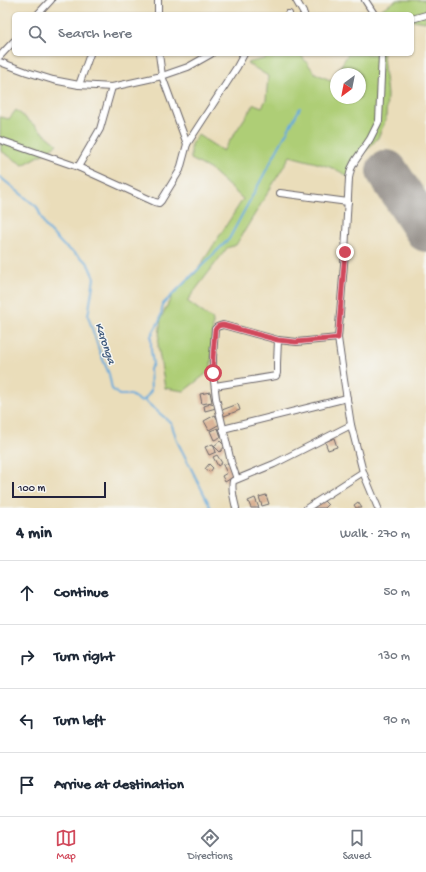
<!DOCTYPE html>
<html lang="en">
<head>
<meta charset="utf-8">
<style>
	:root { --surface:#fff; --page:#f2f2f3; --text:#1f2937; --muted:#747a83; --line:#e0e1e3; --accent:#d1495b }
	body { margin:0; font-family:"Gochi Hand",sans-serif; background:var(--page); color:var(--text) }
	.compass { position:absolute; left:330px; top:68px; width:36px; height:36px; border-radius:50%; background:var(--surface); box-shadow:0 1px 3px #0004; rotate:212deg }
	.scale { position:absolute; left:12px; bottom:10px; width:94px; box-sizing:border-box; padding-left:4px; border:2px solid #22223b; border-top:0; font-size:11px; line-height:14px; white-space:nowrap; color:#22223b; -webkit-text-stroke:3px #f6f6f2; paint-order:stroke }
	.stop { position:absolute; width:12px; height:12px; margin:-9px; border:3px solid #d1495b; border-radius:50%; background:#fff }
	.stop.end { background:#d1495b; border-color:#fff; box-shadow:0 1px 4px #0008 }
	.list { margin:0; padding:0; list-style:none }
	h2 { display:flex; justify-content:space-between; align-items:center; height:52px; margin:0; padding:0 16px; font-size:17px }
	h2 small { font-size:13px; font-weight:400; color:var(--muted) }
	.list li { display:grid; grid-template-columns:26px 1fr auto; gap:12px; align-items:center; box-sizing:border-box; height:64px; padding:0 16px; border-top:1px solid var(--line) }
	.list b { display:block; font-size:15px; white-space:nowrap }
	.list em { font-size:13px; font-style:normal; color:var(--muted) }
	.icon { flex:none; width:22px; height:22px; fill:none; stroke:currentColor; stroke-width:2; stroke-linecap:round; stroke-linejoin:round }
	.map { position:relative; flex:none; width:426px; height:508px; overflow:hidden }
	.search { position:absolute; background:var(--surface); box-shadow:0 1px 3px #0004; left:12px; right:12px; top:12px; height:44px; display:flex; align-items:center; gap:10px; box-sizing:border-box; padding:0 14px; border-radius:6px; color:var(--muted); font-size:15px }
	.sheet { height:308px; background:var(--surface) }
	nav { display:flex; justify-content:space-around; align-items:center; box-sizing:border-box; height:56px; border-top:1px solid var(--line); background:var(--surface); font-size:11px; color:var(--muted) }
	nav a { display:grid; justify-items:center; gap:2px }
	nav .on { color:var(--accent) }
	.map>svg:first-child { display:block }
	.green { fill:#aece76; stroke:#687858 }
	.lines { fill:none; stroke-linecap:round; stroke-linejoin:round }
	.stream { stroke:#66aadb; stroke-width:2 }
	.runway { stroke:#86807a; stroke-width:42 }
	.building { fill:#d6a988 }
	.street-casing { stroke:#686367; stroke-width:8 }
	.street { stroke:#fff; stroke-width:6 }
	.route { stroke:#d1495b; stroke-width:5 }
	.labels { text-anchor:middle; stroke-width:3; stroke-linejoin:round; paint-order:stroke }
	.water-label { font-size:12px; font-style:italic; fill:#3d587b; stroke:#f6f6f2 }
</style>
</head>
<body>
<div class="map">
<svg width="426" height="508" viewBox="0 0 426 508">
	<rect width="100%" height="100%" fill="#f6f6f2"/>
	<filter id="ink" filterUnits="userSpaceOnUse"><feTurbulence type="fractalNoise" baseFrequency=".025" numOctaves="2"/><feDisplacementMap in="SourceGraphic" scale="8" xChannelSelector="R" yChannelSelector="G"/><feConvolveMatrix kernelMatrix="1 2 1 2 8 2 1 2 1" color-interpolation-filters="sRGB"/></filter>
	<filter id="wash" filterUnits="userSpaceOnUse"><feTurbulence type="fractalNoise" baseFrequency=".012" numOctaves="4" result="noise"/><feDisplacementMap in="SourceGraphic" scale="16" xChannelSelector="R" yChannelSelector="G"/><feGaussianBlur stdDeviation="0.9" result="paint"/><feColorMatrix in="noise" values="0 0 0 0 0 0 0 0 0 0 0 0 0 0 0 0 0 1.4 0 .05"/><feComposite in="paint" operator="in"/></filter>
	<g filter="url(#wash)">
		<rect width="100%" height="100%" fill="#eaddba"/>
		<g class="green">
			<path d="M397 0H426V22L412 20V14H373Z"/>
			<path d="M268 54H300L315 73 332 81 336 75V98H360V74H336L348 54H384L383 56 387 95 386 119 378 138 361 156 354 168 351 179C335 165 310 162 290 156L236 245 227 248 187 301 213 320 211 370 184 391 165 388 158 346 161 318 174 292 195 274 243 199 211 170 191 159V144L198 135 223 151 254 104 262 107 266 100 268 76 247 63 264 59Z"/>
			<path d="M16 110 57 144 43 154 23 165 1 151V139L0 138V117L9 119Z"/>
		</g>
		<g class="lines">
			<g class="stream">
				<path d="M0 177 37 207 45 226 64 246 87 262 94 278 88 316 99 350 109 374 112 389 119 395H131L140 401 144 400 171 423 178 443 199 484 211 508"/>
				<path d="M144 400 151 391 150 369 153 364 151 350V336L160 320 163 304 229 239 300 108"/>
			</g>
			<path class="runway" d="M387 171 426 231"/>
		</g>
		<g id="blocks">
			<g class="building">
				<path d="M210 392 212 402 202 404 200 394Z"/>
				<path d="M214 403 216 408 205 411 204 406Z"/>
				<path d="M238 404 240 410 224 416 222 410Z"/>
				<path d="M215 415 220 424 209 430 204 421Z"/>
				<path d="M218 428 221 437 214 440 210 431Z"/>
				<path d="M334 438 337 447 328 450 325 442Z"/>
				<path d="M220 441 225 446 220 452 214 446Z"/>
				<path d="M213 444 216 452 209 455 205 447Z"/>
				<path d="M217 455 222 463 218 466 213 457Z"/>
				<path d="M228 463 235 476 225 482 222 476 227 473 223 465Z"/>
				<path d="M209 464 213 468 210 472 205 469Z"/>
				<path d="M266 495 269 504 262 506 259 497Z"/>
				<path d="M255 498 259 508H251L248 501Z"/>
				<path d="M323 500 328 505 325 508H313Z"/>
				<path d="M358 502 362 508H356L354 505Z"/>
			</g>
		</g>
	</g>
	<g filter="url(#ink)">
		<use href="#blocks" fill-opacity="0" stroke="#686367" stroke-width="1"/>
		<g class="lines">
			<g class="street-casing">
				<g id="street">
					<path d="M158 0V14"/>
					<path d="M296 0 304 14"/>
					<path d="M365 0 374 14"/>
					<path d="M38 14 51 0"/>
					<path d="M288 14H289"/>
					<path d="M412 19 426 15"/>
					<path d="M159 54 162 76 187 144"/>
					<path d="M0 56 14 41"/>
					<path d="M0 62 27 72 53 80 79 85 112 87 162 76 188 67 211 54"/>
					<path d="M79 85 90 54"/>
					<path d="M0 140 78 167 155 202 159 203 161 201 180 170 187 144 237 67 244 54"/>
					<path d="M78 167 100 129 112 87"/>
					<path d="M280 193 348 202"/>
					<path d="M215 386 276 376 277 373V363L278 340"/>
					<path d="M223 429 347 398"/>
					<path d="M237 479 231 462 216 398 213 373V357L215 329 217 327 223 325 278 340 297 342 338 338"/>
					<path d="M236 508C234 500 231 489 233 481L274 464 351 425"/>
					<path d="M307 508 363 472"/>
					<path d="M378 508 363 472 351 425 344 380 338 338 345 252 349 178 351 169 355 161 370 139 379 121 382 54"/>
				</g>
			</g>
			<use href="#street" class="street"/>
		</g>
	</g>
	<g class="lines" filter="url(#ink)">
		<path class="route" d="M213 373V357L215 330C217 326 219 325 223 325L278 340 296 342 338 338 345 252"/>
	</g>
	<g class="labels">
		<g class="water-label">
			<text transform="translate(106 343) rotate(71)" y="4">Karonga</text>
		</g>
	</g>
</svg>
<svg class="compass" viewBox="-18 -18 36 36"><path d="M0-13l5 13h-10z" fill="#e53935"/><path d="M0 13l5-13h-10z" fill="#747a83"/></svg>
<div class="scale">100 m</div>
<div class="stop" style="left:213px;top:373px"></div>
<div class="stop end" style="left:345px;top:252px"></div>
<div class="search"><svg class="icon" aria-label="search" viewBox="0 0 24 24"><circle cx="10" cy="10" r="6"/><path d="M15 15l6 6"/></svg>Search here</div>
</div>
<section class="sheet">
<h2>4 min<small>Walk · 270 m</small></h2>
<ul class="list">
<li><svg class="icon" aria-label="ahead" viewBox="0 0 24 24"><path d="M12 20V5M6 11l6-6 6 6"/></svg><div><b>Continue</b></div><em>50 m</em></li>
<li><svg class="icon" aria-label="right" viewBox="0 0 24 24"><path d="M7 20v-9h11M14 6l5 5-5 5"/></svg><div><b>Turn right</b></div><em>130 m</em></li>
<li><svg class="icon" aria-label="left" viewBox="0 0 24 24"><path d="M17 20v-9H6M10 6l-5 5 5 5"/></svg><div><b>Turn left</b></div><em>90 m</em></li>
<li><svg class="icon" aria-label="arrive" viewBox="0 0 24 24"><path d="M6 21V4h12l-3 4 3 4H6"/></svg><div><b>Arrive at destination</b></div></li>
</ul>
</section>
<nav>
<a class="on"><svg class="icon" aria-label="map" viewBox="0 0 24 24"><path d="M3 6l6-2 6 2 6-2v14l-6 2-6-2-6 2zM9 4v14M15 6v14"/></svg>Map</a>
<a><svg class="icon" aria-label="directions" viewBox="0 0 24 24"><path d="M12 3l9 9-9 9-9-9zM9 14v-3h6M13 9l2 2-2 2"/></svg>Directions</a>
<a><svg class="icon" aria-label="saved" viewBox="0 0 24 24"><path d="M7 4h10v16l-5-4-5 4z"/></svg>Saved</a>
</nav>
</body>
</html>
